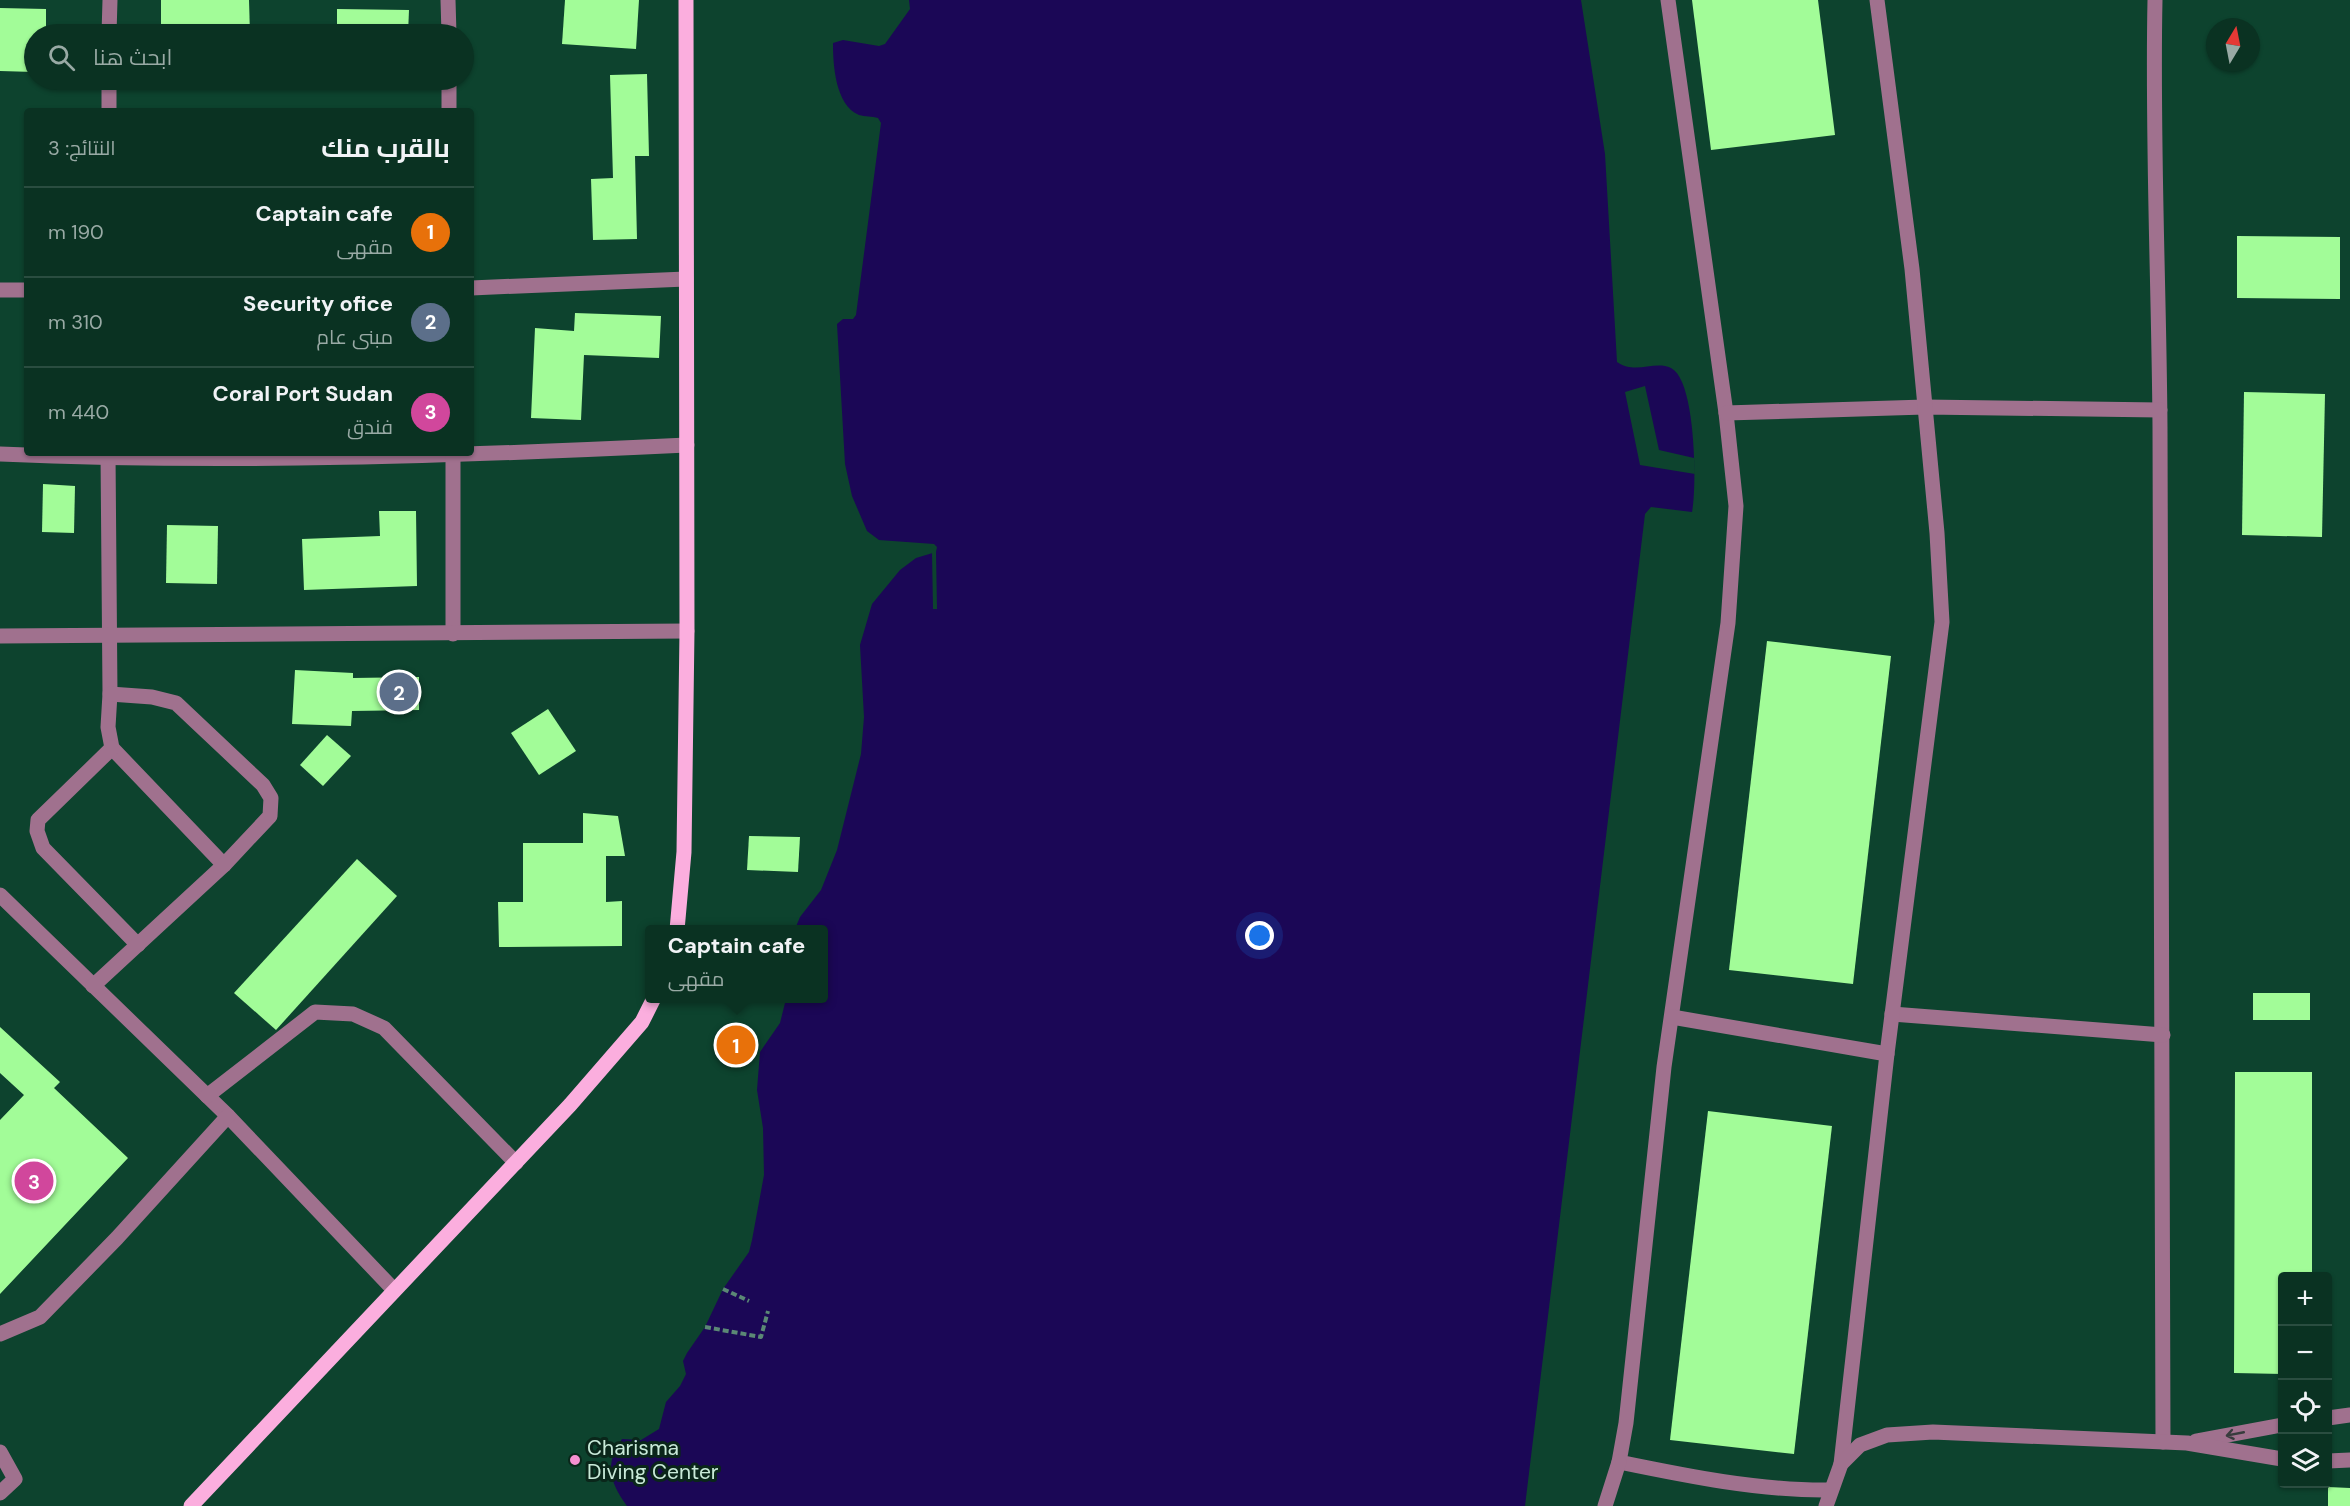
<!DOCTYPE html>
<html lang="ar">
<head>
<meta charset="utf-8">
<style>
	:root { --surface:#0a3222; --page:#133a2a; --text:#f1f3f6; --muted:#99aaa5; --line:#2a4d40; --accent:#8abfa5 }
	body { margin:0; font-family:"DM Sans",Cairo,sans-serif; background:var(--page); color:var(--text); direction:rtl }
	.controls { position:absolute; right:18px; bottom:18px; display:grid; overflow:hidden; border-radius:6px; box-shadow:0 2px 4px #0004 }
	.controls button { width:54px; height:54px; display:grid; place-items:center; padding:0; border:0; border-bottom:2px solid var(--line); background:var(--surface); color:var(--text); font:30px sans-serif }
	.compass { position:absolute; left:2206px; top:18px; width:54px; height:54px; border-radius:50%; background:var(--surface); box-shadow:0 2px 4px #0004; rotate:10deg }
	.you { position:absolute; left:1260px; top:936px; width:21px; height:21px; margin:-15px; border:4px solid #fff; border-radius:50%; background:#1a73e8; box-shadow:0 0 0 9px #1a73e833 }
	.badge { display:grid; place-items:center; width:39px; height:39px; border-radius:50%; background:var(--accent); color:#fff; font-size:20px; font-weight:700 }
	.pin { position:absolute; translate:-50% -50%; border:3px solid #fff; box-shadow:0 2px 6px #0006 }
	.popup { position:absolute; left:645px; top:925px; width:183px; height:78px; box-sizing:border-box; display:grid; place-content:center; border-radius:6px; background:var(--surface); filter:drop-shadow(0 2px 4px #0005); font-size:20px; white-space:nowrap; color:var(--muted) }
	.popup b { font-size:22px; color:var(--text) }
	.popup::after { content:''; position:absolute; left:50%; top:100%; margin-left:-12px; border:12px solid transparent; border-top-color:var(--surface) }
	.list { margin:0; padding:0; list-style:none }
	h2 { display:flex; justify-content:space-between; align-items:center; height:78px; margin:0; padding:0 24px; font-size:26px }
	h2 small { font-size:20px; font-weight:400; color:var(--muted) }
	.list li { display:grid; grid-template-columns:39px 1fr auto; gap:18px; align-items:center; box-sizing:border-box; height:90px; padding:0 24px; border-top:2px solid var(--line) }
	.list b { display:block; font-size:22px; white-space:nowrap }
	.list p { margin:0; font-size:20px; white-space:nowrap; color:var(--muted) }
	.list em { font-size:20px; font-style:normal; color:var(--muted) }
	.icon { flex:none; width:33px; height:33px; fill:none; stroke:currentColor; stroke-width:2; stroke-linecap:round; stroke-linejoin:round }
	.map { position:relative; flex:none; width:2350px; height:1506px; overflow:hidden; direction:ltr }
	.search { position:absolute; background:var(--surface); box-shadow:0 2px 4px #0004; left:24px; top:24px; width:450px; height:66px; display:flex; align-items:center; gap:15px; box-sizing:border-box; padding:0 21px; border-radius:33px; color:var(--muted); font-size:22px }
	.panel { position:absolute; background:var(--surface); box-shadow:0 2px 4px #0004; left:24px; top:108px; width:450px; height:348px; border-radius:6px; direction:rtl }
	.map>svg:first-child { display:block }
	.water { fill:#1b0756 }
	.pier { fill:#0d432e }
	.building { fill:#a2fc98 }
	.lines { fill:none; stroke-linecap:round; stroke-linejoin:round }
	.path { stroke:#5b8875; stroke-width:4; stroke-dasharray:6 3; stroke-linecap:butt }
	.minor { stroke:#a0718e; stroke-width:15 }
	.major { stroke:#fbaede; stroke-width:15 }
	.oneway { stroke:#373c3d }
	.poi-dot { fill:#f590d1; stroke:#0a261a; stroke-width:2 }
	.labels { text-anchor:middle; stroke-width:6; stroke-linejoin:round; paint-order:stroke }
	.poi-label { font-size:21px; fill:#c9ead9; stroke:#0a261a; text-anchor:start }
</style>
</head>
<body>
<div class="map">
<svg width="2350" height="1506" viewBox="0 0 2350 1506">
	<rect width="100%" height="100%" fill="#0d432e"/>
	<path class="water" d="M909 0H1581L1605 154 1617 362C1636 375 1654 360 1671 368 1696 380 1697 487 1692 512L1651 507 1645 514 1525 1506H627C610 1483 604 1464 622 1439L641 1440 659 1429 666 1402 680 1386 686 1374 683 1361 687 1353 705 1327 723 1289 749 1252 752 1240 764 1175 763 1128 757 1090 760 1052 780 1023 786 999 823 998V930L795 929 800 917 821 890 837 850 861 754 864 717 860 645 872 604 900 570 916 558 936 552 937 547 934 544 879 540 867 531 852 496 845 464 837 324 843 319H853L856 315 881 123 878 118C872 116 865 117 859 115 835 105 833 64 833 43L843 40 879 46 885 44 910 9Z"/>
	<g class="pier">
		<path d="M1645 386 1659 450 1694 458 1695 474 1640 465 1625 392Z"/>
		<path d="M932 552H936L937 609H933Z"/>
	</g>
	<g class="building">
		<path d="M161 0H249L250 34H161Z"/>
		<path d="M565 0H639L636 49 562 44Z"/>
		<path d="M1692 0H1818L1835 135 1711 150Z"/>
		<path d="M0 8 46 9V34H34V72L0 71Z"/>
		<path d="M337 9 409 10 408 34H337Z"/>
		<path d="M647 74 649 156H635L637 239 593 240 591 179 613 178 610 75Z"/>
		<path d="M2237 236 2340 237V299L2237 298Z"/>
		<path d="M575 313 661 316 659 358 584 355 581 420 531 418 535 328 574 331Z"/>
		<path d="M2244 392 2325 394 2322 537 2242 535Z"/>
		<path d="M43 484 75 486 74 533 42 532Z"/>
		<path d="M379 511H416L417 586 304 590 302 539 380 536Z"/>
		<path d="M167 525 218 526 217 584 166 583Z"/>
		<path d="M1767 641 1891 656 1853 984 1729 970Z"/>
		<path d="M295 670 353 673V678L419 677V710L352 711 351 726 292 724Z"/>
		<path d="M548 709 576 751 539 775 511 733Z"/>
		<path d="M327 735 351 756 323 786 300 765Z"/>
		<path d="M583 813 618 816 625 856H606V902L622 901V946L499 947 498 902H523V843H583Z"/>
		<path d="M749 836 800 837 798 872 747 870Z"/>
		<path d="M357 859 397 896 276 1030 234 993Z"/>
		<rect x="2253" y="993" width="57" height="27"/>
		<path d="M0 1027 60 1082 54 1088 128 1158 0 1294V1120L24 1095 0 1073Z"/>
		<path d="M2235 1072H2312V1276H2283V1374L2234 1373Z"/>
		<path d="M1708 1111 1832 1126 1794 1454 1670 1440Z"/>
		<path d="M2328 1487 2350 1488V1506H2328Z"/>
	</g>
	<g class="lines">
		<g class="path">
			<path d="M723 1289 749 1301"/>
			<path d="M705 1327 761 1337 768 1311"/>
		</g>
		<g class="minor">
			<path d="M448 0 449 34"/>
			<path d="M1668 0 1726 413 1736 506 1728 623 1664 1067 1626 1423 1619 1462C1687 1476 1760 1491 1830 1490"/>
			<path d="M2155 0C2152 142 2159 285 2160 427 2161 766 2162 1104 2163 1442"/>
			<path d="M109 34 110 0"/>
			<path d="M449 80V111"/>
			<path d="M109 111V80"/>
			<path d="M471 288 686 279"/>
			<path d="M0 290H27"/>
			<path d="M1726 413 1925 407 2160 410"/>
			<path d="M108 453 110 694 108 727 112 748 224 865"/>
			<path d="M0 454C229 464 458 456 687 445"/>
			<path d="M453 634V453"/>
			<path d="M0 636 687 631"/>
			<path d="M112 748 38 820 37 831 43 848 138 945"/>
			<path d="M0 895 228 1116 394 1290"/>
			<path d="M93 986 224 865 270 816 271 798 263 785 176 703 152 697 110 694"/>
			<path d="M1892 1014 2163 1035"/>
			<path d="M1672 1017 1887 1054"/>
			<path d="M207 1096 315 1012 353 1014 384 1028 516 1163"/>
			<path d="M0 1334 40 1317 117 1238 228 1116"/>
			<path d="M2328 1418 2350 1415"/>
			<path d="M2196 1441 2282 1425"/>
			<path d="M0 1452 15 1479 0 1493"/>
			<path d="M2328 1461 2350 1460"/>
			<path d="M1841 1464 1887 1054 1942 622 1937 533 1912 269 1877 0"/>
			<path d="M1605 1506 1619 1462"/>
			<path d="M1826 1506 1841 1464 1860 1445 1887 1435 1933 1432 2187 1443 2282 1459"/>
		</g>
		<g class="major">
			<path d="M677 930 684 852 687 631 686 0"/>
			<path d="M191 1506 570 1105 642 1022 654 998"/>
		</g>
	</g>
	<defs><path id="oneway-shaft" d="M-6 0H5M1.5-3L5.5 0L1.5 3" fill="none" stroke-width="1.6" stroke-linecap="round" stroke-linejoin="round" transform="scale(1.5)"/></defs>
	<use class="oneway" href="#oneway-shaft" transform="translate(2235 1434) rotate(169)"/>
	<circle class="poi-dot" cx="575" cy="1460" r="6"/>
	<g class="labels">
		<g class="poi-label">
			<text x="587" y="1455">Charisma<tspan x="587" dy="24">Diving Center</tspan></text>
		</g>
	</g>
</svg>
<div class="controls">
<button>+</button>
<button>−</button>
<button><svg class="icon" aria-label="locate" viewBox="0 0 24 24"><circle cx="12" cy="12" r="6"/><path d="M12 2v4M12 18v4M2 12h4M18 12h4"/></svg></button>
<button><svg class="icon" aria-label="layers" viewBox="0 0 24 24"><path d="M12 4l9 5-9 5-9-5zM3 14l9 5 9-5"/></svg></button>
</div>
<svg class="compass" viewBox="-18 -18 36 36"><path d="M0-13l5 13h-10z" fill="#e53935"/><path d="M0 13l5-13h-10z" fill="#99aaa5"/></svg>
<div class="you"></div>
<div class="pin badge" style="left:736px;top:1045px;background:#e8710a">1</div>
<div class="popup"><b>Captain cafe</b>مقهى</div>
<div class="pin badge" style="left:399px;top:692px;background:#5c6f8a">2</div>
<div class="pin badge" style="left:34px;top:1181px;background:#d1479c">3</div>
<div class="search"><svg class="icon" aria-label="search" viewBox="0 0 24 24"><circle cx="10" cy="10" r="6"/><path d="M15 15l6 6"/></svg>ابحث هنا</div>
<section class="panel">
<h2>بالقرب منك<small>النتائج: 3</small></h2>
<ul class="list">
<li><span class="badge" style="background:#e8710a">1</span><div><b>Captain cafe</b><p>مقهى</p></div><em>190 m</em></li>
<li><span class="badge" style="background:#5c6f8a">2</span><div><b>Security ofice</b><p>مبنى عام</p></div><em>310 m</em></li>
<li><span class="badge" style="background:#d1479c">3</span><div><b>Coral Port Sudan</b><p>فندق</p></div><em>440 m</em></li>
</ul>
</section>
</div>
</body>
</html>
